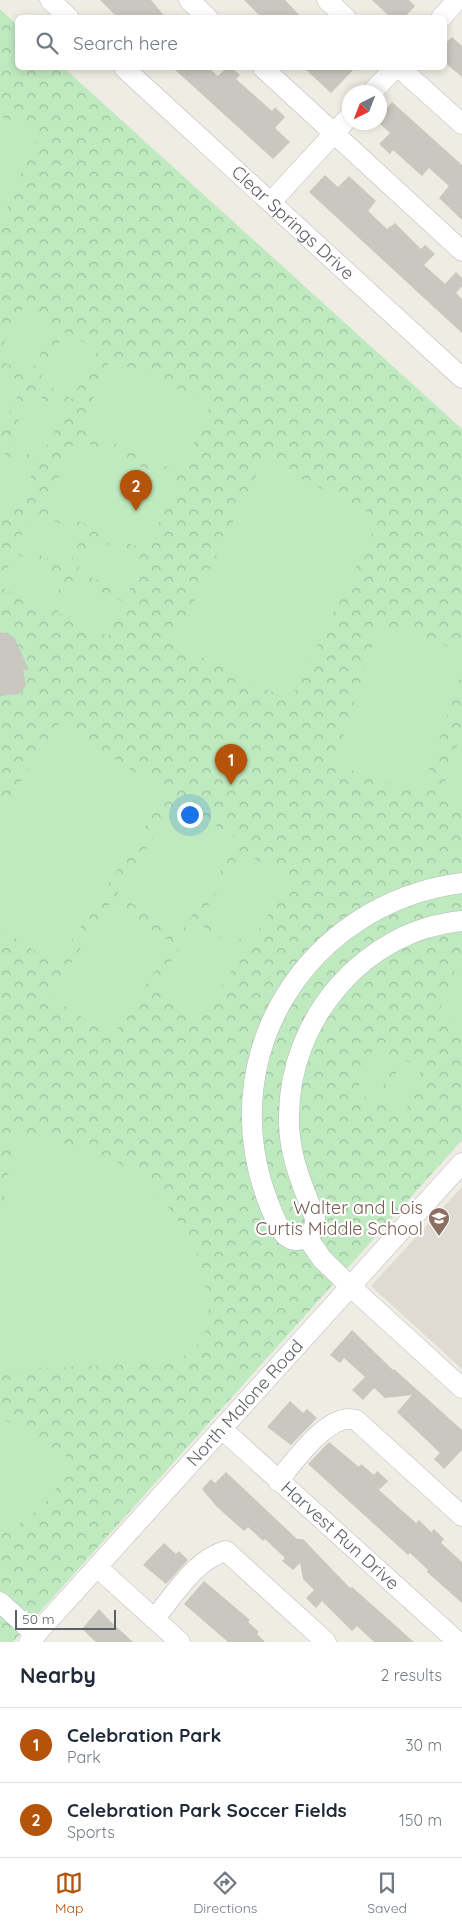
<!DOCTYPE html>
<html lang="en">
<head>
<meta charset="utf-8">
<style>
	:root { --surface:#fff; --page:#f6f6f7; --text:#1f2937; --muted:#747a83; --line:#e0e1e3; --accent:#b45309 }
	body { margin:0; font-family:Quicksand,sans-serif; background:var(--page); color:var(--text) }
	.compass { position:absolute; left:342px; top:85px; width:45px; height:45px; border-radius:50%; background:var(--surface); box-shadow:0 2px 8px #0003; rotate:222deg }
	.scale { position:absolute; left:15px; bottom:12px; width:101px; box-sizing:border-box; padding-left:5px; border:2px solid #5b6065; border-top:0; font-size:14px; line-height:18px; white-space:nowrap; color:#5b6065; -webkit-text-stroke:4px #fff; paint-order:stroke }
	.you { position:absolute; left:189px; top:814px; width:18px; height:18px; margin:-12px; border:4px solid #fff; border-radius:50%; background:#1a73e8; box-shadow:0 0 0 8px #1a73e833 }
	.badge { display:grid; place-items:center; width:32px; height:32px; border-radius:50%; background:var(--accent); color:#fff; font-size:16px; font-weight:700 }
	.pin { position:absolute; translate:-50% -41px; filter:drop-shadow(0 1px 2px #0008) }
	.pin::after { content:''; position:absolute; top:26px; width:18px; height:15px; background:inherit; clip-path:polygon(0 0,100% 0,50% 100%) }
	.list { margin:0; padding:0; list-style:none }
	h2 { display:flex; justify-content:space-between; align-items:center; height:65px; margin:0; padding:0 20px; font-size:21px }
	h2 small { font-size:16px; font-weight:400; color:var(--muted) }
	.list li { display:grid; grid-template-columns:32px 1fr auto; gap:15px; align-items:center; box-sizing:border-box; height:75px; padding:0 20px; border-top:1px solid var(--line) }
	.list b { display:block; font-size:19px; white-space:nowrap }
	.list p { margin:0; font-size:16px; white-space:nowrap; color:var(--muted) }
	.list em { font-size:16px; font-style:normal; color:var(--muted) }
	.icon { flex:none; width:28px; height:28px; fill:none; stroke:currentColor; stroke-width:2; stroke-linecap:round; stroke-linejoin:round }
	.map { position:relative; flex:none; width:462px; height:1642px; overflow:hidden }
	.search { position:absolute; background:var(--surface); box-shadow:0 2px 8px #0003; left:15px; right:15px; top:15px; height:55px; display:flex; align-items:center; gap:12px; box-sizing:border-box; padding:0 18px; border-radius:8px; color:var(--muted); font-size:19px }
	.sheet { height:215px; background:var(--surface) }
	nav { display:flex; justify-content:space-around; align-items:center; box-sizing:border-box; height:70px; border-top:1px solid var(--line); background:var(--surface); font-size:14px; color:var(--muted) }
	nav a { display:grid; justify-items:center; gap:2px }
	nav .on { color:var(--accent) }
	.map>svg:first-child { display:block }
	.education { fill:#dfdbd2 }
	.park { fill:url(#park-crowns) }
	.pitch { fill:#bfe9be }
	.building { fill:#cac6c0 }
	.lines { fill:none; stroke-linecap:round; stroke-linejoin:round }
	.minor-casing { stroke:#b6babe; stroke-width:21 }
	.minor { stroke:#fff; stroke-width:20 }
	.labels { text-anchor:middle; stroke-width:4.5; stroke-linejoin:round; paint-order:stroke }
	.street-label { font-size:18px; fill:#5b6065; stroke:#fff }
	.education-label { font-size:18px; fill:#785e54; stroke:#fff; text-anchor:end }
</style>
</head>
<body>
<div class="map">
<svg width="462" height="1642" viewBox="0 0 462 1642">
	<defs>
		<pattern id="park-crowns" width="20" height="18" patternUnits="userSpaceOnUse" patternTransform="scale(1.25)"><rect width="20" height="18" fill="#bfe9be"/><path d="M2 6a3 3 0 1 1 6 0M12 15a3 3 0 1 1 6 0" fill="none" stroke="#9ec09e"/></pattern>
	</defs>
	<rect width="100%" height="100%" fill="#efece3"/>
	<path class="education" d="M462 1187V1369L371 1286Z"/>
	<path class="park" d="M0 9 17 25 18 68H64L462 429V1140L13 1642H0Z"/>
	<g class="pitch">
		<path d="M0 116 39 132 0 225Z"/>
		<path d="M22 309 55 327 29 376 0 360V351Z"/>
		<path d="M65 332 98 350 72 399 39 381Z"/>
		<path d="M110 359 211 404 181 473 80 428Z"/>
		<path d="M0 375 23 387 0 430Z"/>
		<path d="M33 393 66 411 39 460 7 442Z"/>
		<path d="M76 438 177 483 146 551 45 506Z"/>
		<path d="M1 452 34 470 8 519 0 515Z"/>
		<path d="M264 460 380 518 290 701 173 643Z"/>
		<path d="M33 511 83 534 68 567 17 545Z"/>
		<path d="M92 537 143 560 128 593 77 571Z"/>
		<path d="M14 553 65 576 50 610 0 587Z"/>
		<path d="M73 579 124 602 109 636 58 613Z"/>
		<path d="M380 624 462 651V671L421 794 334 764Z"/>
		<path d="M59 723 167 793 56 965 0 928V813Z"/>
		<path d="M462 731V808L439 800Z"/>
		<path d="M177 800 240 841 180 934 117 894Z"/>
		<path d="M243 851 290 881 249 945 202 915Z"/>
		<path d="M110 903 173 943 112 1037 50 996Z"/>
		<path d="M196 922 243 952 202 1017 155 986Z"/>
		<path d="M455 970 462 972V1017L460 1023 438 1015Z"/>
		<path d="M373 1049 394 1057 377 1102 356 1094Z"/>
		<path d="M401 1059 422 1067 405 1113 384 1105Z"/>
		<path d="M15 1138H46L89 1151 116 1161 146 1182 167 1205 190 1238 202 1267 209 1306 208 1326 197 1346 175 1363 10 1369 0 1359V1220Z"/>
		<path d="M0 1417 72 1460C54 1499 37 1515 0 1535Z"/>
	</g>
	<g class="building">
		<path d="M100 0H151L166 18H118Z"/>
		<path d="M244 0H285L302 18H262Z"/>
		<path d="M372 0H409L415 6 404 18H391Z"/>
		<path d="M452 37 462 46V77L444 62V45Z"/>
		<path d="M173 68H209L218 76 226 68H232L240 75 236 79 272 111 275 107 285 117 275 128 290 142 273 159Z"/>
		<path d="M304 68H355L331 93Z"/>
		<path d="M392 102 462 165V220L439 198 449 186 429 168 422 176 393 150 390 154 379 144 390 133 380 124V116Z"/>
		<path d="M325 175 338 187 349 176 376 201 368 211 387 229 395 223 421 249 425 245 435 254 424 265 445 284 456 272 462 278V286L456 293 462 299V333L309 192Z"/>
		<path d="M0 632 11 635 15 639 29 670H23L26 686 19 694 0 696Z"/>
		<path d="M352 1330 393 1370 394 1369 462 1430V1450L444 1469 434 1459 440 1453 397 1412 412 1395 385 1398 374 1388 363 1400 352 1390 365 1377 344 1358 340 1363 330 1355Z"/>
		<path d="M290 1401 303 1413 307 1409 317 1418 291 1445 267 1427Z"/>
		<path d="M329 1442 359 1467 361 1464 374 1475 377 1471 388 1481 379 1490 416 1523 419 1520 431 1532 434 1529 444 1539 441 1543 462 1562V1603L427 1572 428 1570 410 1553 408 1555 308 1464Z"/>
		<path d="M226 1472 297 1539H303L350 1588 352 1587 414 1642H374L357 1626 352 1631 322 1601 316 1608 306 1598 314 1590 303 1579 300 1563 293 1570 282 1561 285 1558 265 1539 263 1541 248 1527 244 1531 217 1507 202 1489 211 1479 215 1483Z"/>
		<path d="M164 1543 176 1554 179 1551 188 1560 166 1584 143 1565Z"/>
		<path d="M204 1581 250 1620 248 1622 259 1632 257 1634 265 1642H228L184 1604Z"/>
		<path d="M99 1609 110 1621 133 1642H96L82 1629Z"/>
	</g>
	<g class="lines">
		<g class="minor-casing">
			<g id="minor">
				<path d="M50 0 69 18"/>
				<path d="M189 0 208 18"/>
				<path d="M327 0 346 18"/>
				<path d="M441 18 457 0"/>
				<path id="s1" d="M124 68 462 378"/>
				<path d="M263 68 462 251"/>
				<path d="M400 68 462 124"/>
				<path d="M372 92 395 68"/>
				<path d="M271 202 350 116"/>
				<path d="M462 883C304 904 209 1060 271 1209 274 1217 279 1229 285 1235 299 1248 316 1234 315 1218 302 1184 288 1154 289 1116 289 1020 364 930 462 921"/>
				<path d="M307 1237 322 1259 351 1287 462 1388"/>
				<path id="s2" d="M222 1429 458 1642"/>
				<path d="M278 1481C294 1462 329 1411 356 1420L462 1516"/>
				<path d="M98 1568 180 1642"/>
				<path d="M0 1602 36 1635"/>
				<path d="M154 1619C174 1596 195 1559 226 1551L326 1642"/>
				<path id="s3" d="M29 1642 462 1163"/>
			</g>
		</g>
		<use href="#minor" class="minor"/>
	</g>
	<defs>
		<g id="school-pin" transform="scale(1.125)"><path d="M0 17L-7.5 6A9.5 9.5 0 1 1 7.5 6Z" fill="#8d6e63" stroke="#fff"/><path d="M0-5L7-2L0 1L-7-2ZM-4 1L0 2.5L4 1V4Q0 6-4 4Z" fill="#fff"/></g>
	</defs>
	<g fill-rule="evenodd">
		<use href="#school-pin" x="439" y="1218"/>
	</g>
	<g class="labels">
		<g class="street-label">
			<text dy="6" stroke="none"><textPath href="#s1" startOffset="229">Clear Springs Drive</textPath></text>
			<text dy="6" stroke="none"><textPath href="#s3" startOffset="322">North Malone Road</textPath></text>
			<text dy="6" stroke="none"><textPath href="#s2" startOffset="159">Harvest Run Drive</textPath></text>
		</g>
		<g class="education-label">
			<text x="423" y="1214">Walter and Lois<tspan x="423" dy="21">Curtis Middle School</tspan></text>
		</g>
	</g>
</svg>
<svg class="compass" viewBox="-18 -18 36 36"><path d="M0-13l5 13h-10z" fill="#e53935"/><path d="M0 13l5-13h-10z" fill="#747a83"/></svg>
<div class="scale">50 m</div>
<div class="you"></div>
<div class="pin badge" style="left:231px;top:785px">1</div>
<div class="pin badge" style="left:136px;top:511px">2</div>
<div class="search"><svg class="icon" aria-label="search" viewBox="0 0 24 24"><circle cx="10" cy="10" r="6"/><path d="M15 15l6 6"/></svg>Search here</div>
</div>
<section class="sheet">
<h2>Nearby<small>2 results</small></h2>
<ul class="list">
<li><span class="badge">1</span><div><b>Celebration Park</b><p>Park</p></div><em>30 m</em></li>
<li><span class="badge">2</span><div><b>Celebration Park Soccer Fields</b><p>Sports</p></div><em>150 m</em></li>
</ul>
</section>
<nav>
<a class="on"><svg class="icon" aria-label="map" viewBox="0 0 24 24"><path d="M3 6l6-2 6 2 6-2v14l-6 2-6-2-6 2zM9 4v14M15 6v14"/></svg>Map</a>
<a><svg class="icon" aria-label="directions" viewBox="0 0 24 24"><path d="M12 3l9 9-9 9-9-9zM9 14v-3h6M13 9l2 2-2 2"/></svg>Directions</a>
<a><svg class="icon" aria-label="saved" viewBox="0 0 24 24"><path d="M7 4h10v16l-5-4-5 4z"/></svg>Saved</a>
</nav>
</body>
</html>
